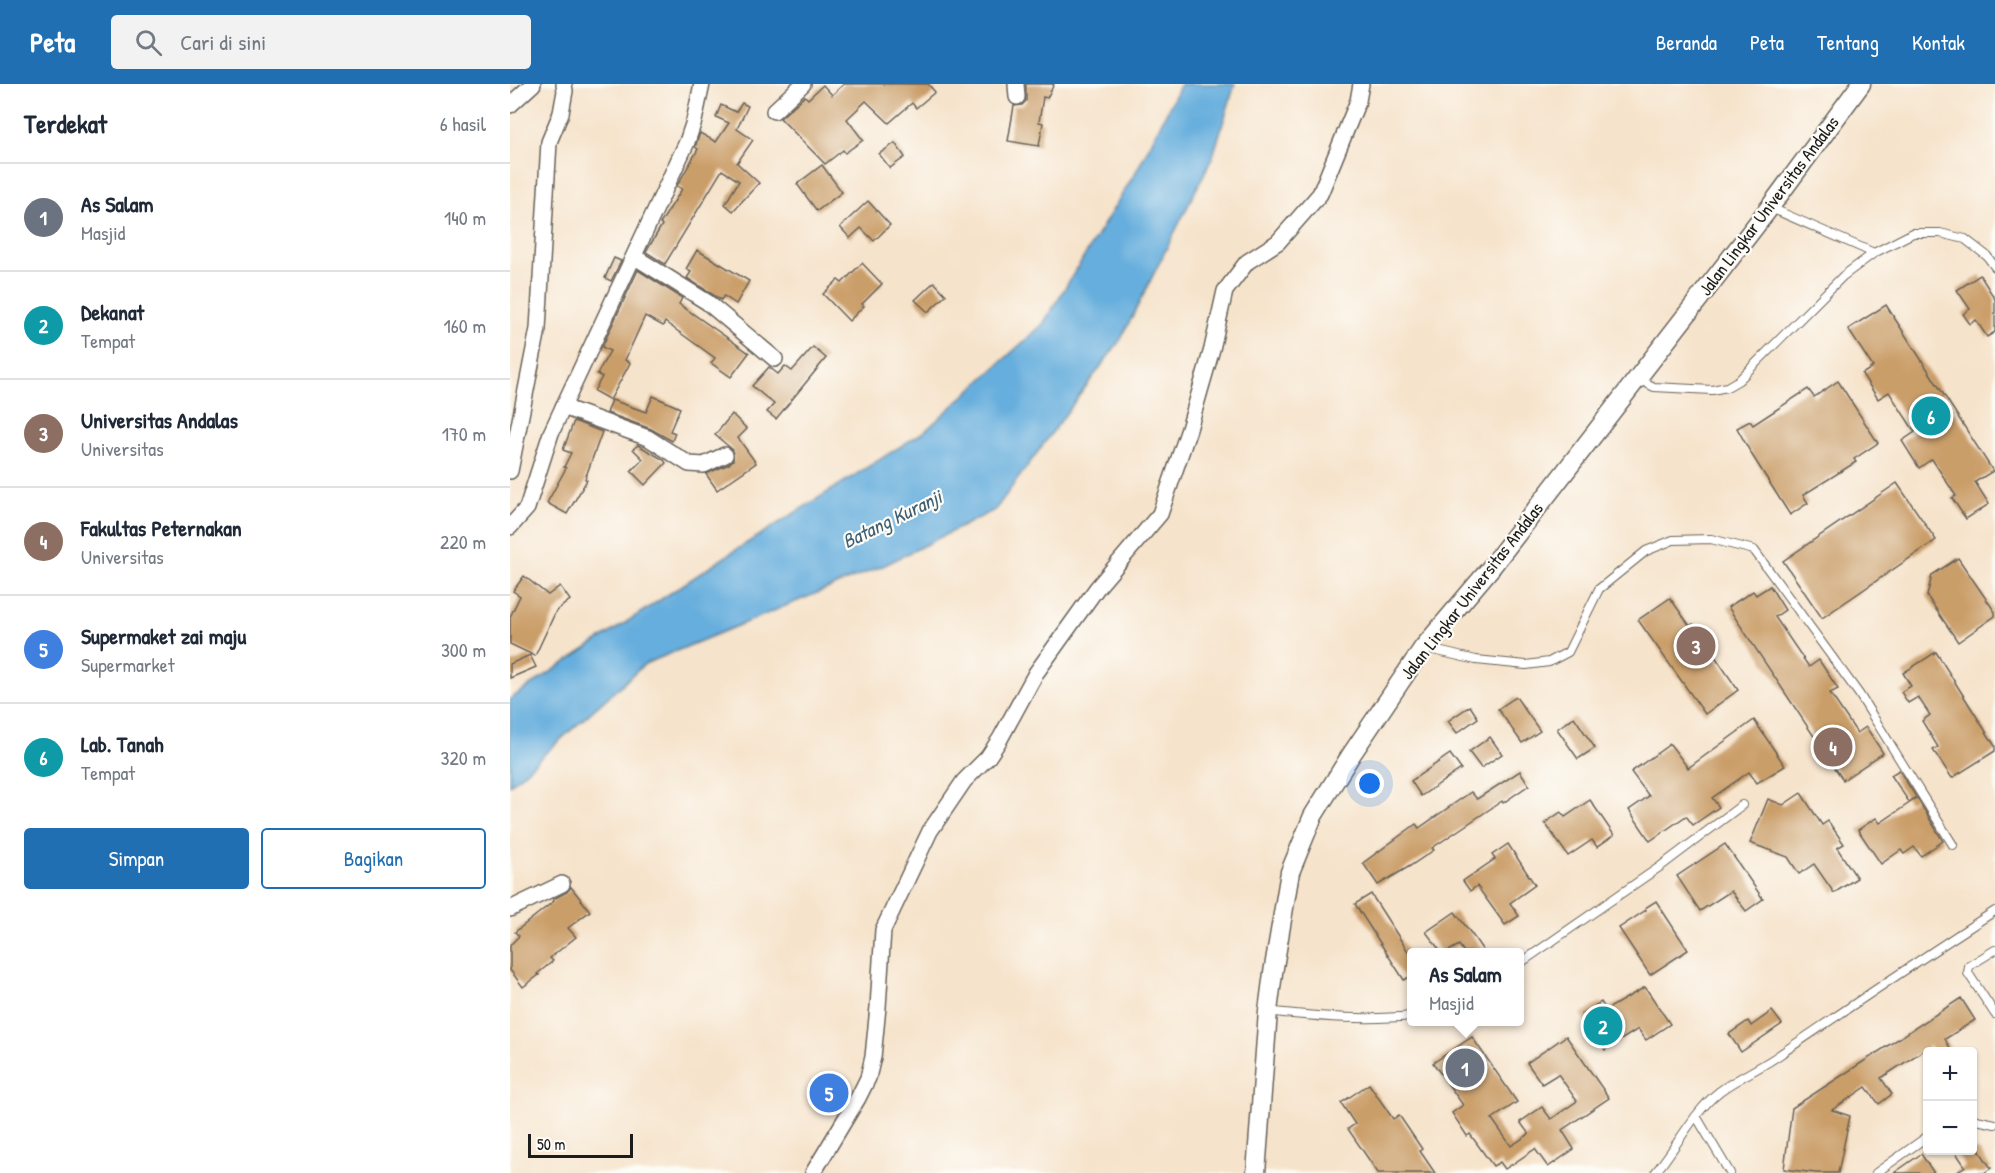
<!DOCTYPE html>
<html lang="id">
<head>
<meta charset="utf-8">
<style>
	:root { --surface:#fff; --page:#f2f2f3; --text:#1f2937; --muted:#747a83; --line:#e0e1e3; --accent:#1f6fb2 }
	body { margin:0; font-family:"Patrick Hand",sans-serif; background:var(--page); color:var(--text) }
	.controls { position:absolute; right:18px; bottom:18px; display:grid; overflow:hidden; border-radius:6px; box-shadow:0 2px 4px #0004 }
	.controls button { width:54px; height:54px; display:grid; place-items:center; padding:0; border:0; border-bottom:2px solid var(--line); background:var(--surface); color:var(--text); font:30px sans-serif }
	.scale { position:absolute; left:18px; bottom:15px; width:105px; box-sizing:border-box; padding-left:6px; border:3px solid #1c1c1c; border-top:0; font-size:16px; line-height:21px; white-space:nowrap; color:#1c1c1c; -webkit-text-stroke:4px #fdfcf7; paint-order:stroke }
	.you { position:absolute; left:860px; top:700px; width:21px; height:21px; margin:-15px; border:4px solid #fff; border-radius:50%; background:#1a73e8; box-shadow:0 0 0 9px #1a73e833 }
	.badge { display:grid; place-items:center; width:39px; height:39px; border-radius:50%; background:var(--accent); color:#fff; font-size:20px; font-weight:700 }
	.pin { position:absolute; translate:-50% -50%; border:3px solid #fff; box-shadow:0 2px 6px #0006 }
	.popup { position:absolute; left:897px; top:864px; width:117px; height:78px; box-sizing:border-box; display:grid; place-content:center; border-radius:6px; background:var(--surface); filter:drop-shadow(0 2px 4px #0005); font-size:20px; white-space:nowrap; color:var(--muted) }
	.popup b { font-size:22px; color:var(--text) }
	.popup::after { content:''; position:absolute; left:50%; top:100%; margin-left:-12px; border:12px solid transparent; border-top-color:var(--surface) }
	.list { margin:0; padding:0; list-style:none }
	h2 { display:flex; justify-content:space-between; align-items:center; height:78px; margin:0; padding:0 24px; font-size:26px }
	h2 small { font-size:20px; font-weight:400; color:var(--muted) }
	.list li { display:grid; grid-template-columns:39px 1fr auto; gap:18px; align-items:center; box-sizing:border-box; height:108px; padding:0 24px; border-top:2px solid var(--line) }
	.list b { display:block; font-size:22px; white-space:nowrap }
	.list p { margin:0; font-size:20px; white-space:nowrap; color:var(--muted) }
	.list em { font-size:20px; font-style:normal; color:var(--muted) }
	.actions { display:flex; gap:12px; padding:18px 24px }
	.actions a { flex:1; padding:14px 0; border:2px solid var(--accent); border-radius:6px; text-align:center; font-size:21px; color:var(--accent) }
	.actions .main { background:var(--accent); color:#fff }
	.icon { flex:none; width:33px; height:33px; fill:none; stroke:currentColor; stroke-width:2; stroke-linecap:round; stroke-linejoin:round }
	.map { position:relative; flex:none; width:1485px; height:1089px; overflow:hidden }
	header { display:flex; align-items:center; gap:36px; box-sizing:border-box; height:84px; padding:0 30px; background:var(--accent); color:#fff }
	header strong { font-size:28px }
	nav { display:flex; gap:33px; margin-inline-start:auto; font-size:21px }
	.search { width:420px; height:54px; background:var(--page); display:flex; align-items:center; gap:15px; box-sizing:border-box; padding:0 21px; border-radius:6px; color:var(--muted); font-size:22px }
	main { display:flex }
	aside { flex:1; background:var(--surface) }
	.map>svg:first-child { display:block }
	.water { fill:#66aedd; stroke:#41657c; stroke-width:1.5 }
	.building { fill:#ca9e69 }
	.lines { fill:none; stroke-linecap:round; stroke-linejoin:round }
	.service-casing { stroke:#686259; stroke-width:10 }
	.minor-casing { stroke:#686259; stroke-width:18 }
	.tertiary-casing { stroke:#686259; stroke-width:21 }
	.service { stroke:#fff; stroke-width:8 }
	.minor { stroke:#fff; stroke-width:15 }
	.tertiary { stroke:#fff; stroke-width:18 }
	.labels { text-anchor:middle; stroke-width:4.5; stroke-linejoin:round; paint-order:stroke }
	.street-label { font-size:18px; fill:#1c1c1c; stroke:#fdfcf7 }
	.water-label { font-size:20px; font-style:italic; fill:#3d5e73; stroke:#fdfcf7 }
</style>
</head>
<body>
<header>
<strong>Peta</strong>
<div class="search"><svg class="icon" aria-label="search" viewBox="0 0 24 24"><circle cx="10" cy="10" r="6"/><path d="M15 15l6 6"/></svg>Cari di sini</div>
<nav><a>Beranda</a><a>Peta</a><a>Tentang</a><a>Kontak</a></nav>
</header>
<main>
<aside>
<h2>Terdekat<small>6 hasil</small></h2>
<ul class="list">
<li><span class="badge" style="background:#6b7280">1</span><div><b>As Salam</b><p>Masjid</p></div><em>140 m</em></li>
<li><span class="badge" style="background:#0f9aa8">2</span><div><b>Dekanat</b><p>Tempat</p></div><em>160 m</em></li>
<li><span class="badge" style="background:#8d6e63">3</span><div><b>Universitas Andalas</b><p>Universitas</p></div><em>170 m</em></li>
<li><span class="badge" style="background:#8d6e63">4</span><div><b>Fakultas Peternakan</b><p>Universitas</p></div><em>220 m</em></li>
<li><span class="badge" style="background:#3f7fe0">5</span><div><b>Supermaket zai maju</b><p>Supermarket</p></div><em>300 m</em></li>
<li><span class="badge" style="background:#0f9aa8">6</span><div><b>Lab. Tanah</b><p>Tempat</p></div><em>320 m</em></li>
</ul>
<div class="actions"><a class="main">Simpan</a><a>Bagikan</a></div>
</aside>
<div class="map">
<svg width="1485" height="1089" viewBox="0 0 1485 1089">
	<rect width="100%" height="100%" fill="#fdfcf7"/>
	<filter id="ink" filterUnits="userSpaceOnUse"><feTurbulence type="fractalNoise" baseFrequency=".0167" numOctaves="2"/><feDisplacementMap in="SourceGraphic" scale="12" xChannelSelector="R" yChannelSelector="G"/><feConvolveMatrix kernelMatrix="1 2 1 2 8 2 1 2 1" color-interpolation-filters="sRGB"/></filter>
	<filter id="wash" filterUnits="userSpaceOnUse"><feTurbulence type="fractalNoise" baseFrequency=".008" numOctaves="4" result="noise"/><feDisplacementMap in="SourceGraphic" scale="24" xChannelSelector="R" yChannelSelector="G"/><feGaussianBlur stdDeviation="1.35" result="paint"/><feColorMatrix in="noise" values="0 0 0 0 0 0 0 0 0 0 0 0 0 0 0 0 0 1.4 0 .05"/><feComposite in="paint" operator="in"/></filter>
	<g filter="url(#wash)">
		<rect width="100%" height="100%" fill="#f6e3cb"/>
		<path class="water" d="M671 0H725L703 72 611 255 485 426 375 481 135 580 0 701V615L221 469 415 347 533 240 627 86Z"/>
		<g id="blocks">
			<g class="building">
				<path d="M334 0H418L425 8 406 24 402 19 379 39 356 17 337 35 353 56 335 69 333 66 315 80 270 34 295 12 298 15 313 1 322 11Z"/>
				<path d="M516 0H544L537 14 533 13 529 38 533 39 529 62 498 57 504 22 512 21 516 17Z"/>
				<path d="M232 19 238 22 227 45 243 56 227 79 249 99 223 127 215 120 229 97 212 86 155 180 136 168 152 141 150 140 172 105 167 102 188 65 185 63 190 49 206 58 219 39 206 33 211 21 226 28Z"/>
				<path d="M385 59 395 73 380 84 369 70Z"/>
				<path d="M312 81 332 108 307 127 287 100Z"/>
				<path d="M358 117 380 141 364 157 351 144 340 154 330 143Z"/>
				<path d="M187 166 239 197 226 220 214 212 211 216 177 194 181 188 176 185Z"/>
				<path d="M104 174 111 177 101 197 95 194Z"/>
				<path d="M352 179 372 200 352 220 354 222 339 237 313 210 328 196 332 199Z"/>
				<path d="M128 186 172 214 169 220 239 269 221 293 201 279 205 274 155 238 153 242 135 232 115 276 120 279 100 316 84 307 92 293 87 290 100 267 92 263Z"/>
				<path d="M1470 191 1485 215V248L1477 253 1466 236 1460 240 1453 230 1460 225 1447 206Z"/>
				<path d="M424 198 436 211 418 228 405 216Z"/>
				<path d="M1376 221 1483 387 1465 398 1479 420 1456 435 1442 414 1446 412 1422 375 1409 384 1392 357 1405 348 1379 308 1368 315 1352 290 1363 283 1338 245Z"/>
				<path d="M303 263 316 274 266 335 257 328 264 320 242 302 259 283 268 290 275 282 282 287Z"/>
				<path d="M1328 297 1368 359 1344 375 1346 378 1293 411 1298 419 1280 431 1242 371 1227 344 1240 337 1243 341 1298 305 1304 313Z"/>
				<path d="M143 312 170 324 160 347 165 349 162 357 141 345 97 329 102 316 136 328Z"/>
				<path d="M222 330 237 345 228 354 246 379 207 406 196 390 219 380 223 376V366L205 351Z"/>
				<path d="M64 337 92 348 75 395 77 396 57 430 37 419 56 384 54 383 61 369 53 366Z"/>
				<path d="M128 361 154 376 156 379 135 401 121 387 133 375 123 365Z"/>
				<path d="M1387 399 1426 456 1312 534 1273 477Z"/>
				<path d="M1448 474 1485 528V532L1448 558 1417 512 1422 491Z"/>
				<path d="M14 492 38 511 50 502 60 516 46 527 25 572 0 560V533L10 512 3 507Z"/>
				<path d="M1260 502 1275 526 1265 533 1299 583 1309 576 1328 605 1320 609 1347 649 1356 643 1373 669 1333 696 1218 523 1243 507 1246 511Z"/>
				<path d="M1160 514 1180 542 1183 540 1228 606 1195 630 1128 536Z"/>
				<path d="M1426 568 1485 662V667L1442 694 1423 666 1428 663 1412 637 1420 631 1408 613 1398 619 1391 608 1401 602 1393 589Z"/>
				<path d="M20 571 26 583 0 594V580Z"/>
				<path d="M1006 613 1030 647 1012 659 988 625Z"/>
				<path d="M960 622 968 634 947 649 938 637Z"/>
				<path d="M1064 633 1085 664 1068 675 1047 645Z"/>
				<path d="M1244 636 1275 682 1247 699 1239 688 1202 714 1209 723 1183 741 1176 732 1140 757 1119 726 1139 712 1121 688 1160 660 1178 684Z"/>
				<path d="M980 653 992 670 971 684 959 668Z"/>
				<path d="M940 670 951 685 911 712 901 697Z"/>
				<path d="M1389 686 1406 713 1399 718 1381 691Z"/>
				<path d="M1010 687 1019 701 993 719 992 717 922 764 924 766 900 782 868 801 853 779 906 740 909 744 961 708 967 715Z"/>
				<path d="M1291 709 1312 741 1318 737 1334 760 1327 764 1347 794 1324 809 1304 780 1289 790 1278 773 1240 759 1258 715 1273 721Z"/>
				<path d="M1407 714 1433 757 1411 772 1404 763 1394 770 1391 766 1371 780 1348 746 1366 734 1370 739Z"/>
				<path d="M1080 716 1104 751 1087 763 1082 756 1058 772 1035 739 1051 728 1055 733Z"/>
				<path d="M998 760 1025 801 1000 819 1009 832 995 841 967 802 960 807 953 797 985 775 982 771Z"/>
				<path d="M1215 760 1253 815 1236 827 1221 807 1190 827 1167 792Z"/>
				<path d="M61 803 80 827 58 844 66 853 40 874 43 877 27 890 29 891 13 903 0 886V861L9 852 5 848 44 817 43 815 57 808Z"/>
				<path d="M861 810 901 872V892L894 896 845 820Z"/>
				<path d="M1146 817 1178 866 1140 891 1109 844 1136 826 1135 824Z"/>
				<path d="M945 828 963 852 974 868H954L949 861 937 868H931L916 848Z"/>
				<path d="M1135 903 1160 940 1136 956 1128 945 1095 966 1071 930 1091 918 1096 926Z"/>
				<path d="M1451 914 1465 936 1435 955 1442 968H1423L1420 962 1371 994 1382 1010 1369 1020 1356 1003 1322 1026 1340 1032 1328 1089H1306L1274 1085 1282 1024Z"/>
				<path d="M1262 927 1272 940 1231 968 1219 950 1238 937 1241 942Z"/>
				<path d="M1056 952 1099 1014 1052 1046 1064 1065 1038 1083 1025 1065 995 1085 990 1078 983 1082 960 1050 957 1052 942 1029 953 1021 923 979 962 953 1007 1018 982 1035 1001 1062 1019 1050 1010 1038 1032 1023 1041 1035 1067 1017 1048 990 1032 1000 1017 979Z"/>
				<path d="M859 1000 883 1035 889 1031 912 1065 910 1067 925 1089H868L838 1045 845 1040 831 1019Z"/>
				<path d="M1444 1066H1469L1481 1084 1474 1089H1446L1455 1082Z"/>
				<path d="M1411 1070 1424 1089H1384Z"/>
			</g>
		</g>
	</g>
	<g filter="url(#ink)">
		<use href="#blocks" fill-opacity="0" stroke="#686259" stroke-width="1.5"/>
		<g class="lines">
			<g class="service-casing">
				<g id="service">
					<path d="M1261 124 1364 169"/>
					<path d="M1128 295 1144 303 1202 306 1217 303 1229 296 1333 192 1364 169 1403 149H1430L1455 155 1477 172 1485 183"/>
					<path d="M915 564 966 576 1016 581 1039 578 1058 568 1089 505 1136 467 1163 456 1201 455 1244 466 1349 610 1443 761"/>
					<path d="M1485 866 1459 882 1458 889 1485 930"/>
					<path d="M1009 880 1151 782 1232 721"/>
					<path d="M758 927C805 933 854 937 901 932"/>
					<path d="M1186 1032 1220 1089"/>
					<path d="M1462 1035 1485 1040"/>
					<path d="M1145 1089C1167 1063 1183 1028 1210 1007 1229 993 1253 983 1272 969 1343 921 1413 873 1485 827"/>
					<path d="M1366 1089 1418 1052"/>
				</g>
			</g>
			<g class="minor-casing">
				<g id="minor">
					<path d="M506 0 507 13"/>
					<path d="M0 21 23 0"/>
					<path d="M264 27 293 0"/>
					<path d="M125 173 197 218 265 275"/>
					<path d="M53 323 138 354 179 380 194 381 215 371"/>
					<path d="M0 387 28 245 39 58 51 29 55 7 54 0"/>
					<path d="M0 443 17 424 41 349 177 58 184 37 192 0"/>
					<path d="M0 825 52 800"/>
					<path d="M303 1089 348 1014 358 994 363 973 368 923 373 846 420 747 454 697 478 673 490 655 526 589 587 504 650 430 679 345 702 265 715 207 737 178 768 158 810 110 848 17 851 0"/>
				</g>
			</g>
			<g class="tertiary-casing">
				<path id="tertiary" d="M746 1089 758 927 763 889 780 788 803 732 841 671 913 564 979 486 1260 123 1351 0"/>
			</g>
			<use href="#service" class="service"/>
			<use href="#minor" class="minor"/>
			<use href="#tertiary" class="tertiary"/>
		</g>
	</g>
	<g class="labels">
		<g class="street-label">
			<text transform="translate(1259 122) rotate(-53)" y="6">Jalan Lingkar Universitas Andalas</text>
			<text transform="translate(962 507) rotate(-52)" y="6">Jalan Lingkar Universitas Andalas</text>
		</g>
		<g class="water-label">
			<text transform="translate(382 435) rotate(-26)" y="7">Batang Kuranji</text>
		</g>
	</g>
</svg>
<div class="controls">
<button>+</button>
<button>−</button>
</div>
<div class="scale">50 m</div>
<div class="you"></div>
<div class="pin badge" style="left:955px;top:984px;background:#6b7280">1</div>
<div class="popup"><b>As Salam</b>Masjid</div>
<div class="pin badge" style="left:1093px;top:942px;background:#0f9aa8">2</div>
<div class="pin badge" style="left:1186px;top:562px;background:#8d6e63">3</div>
<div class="pin badge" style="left:1323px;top:663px;background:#8d6e63">4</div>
<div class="pin badge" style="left:319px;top:1009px;background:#3f7fe0">5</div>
<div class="pin badge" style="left:1421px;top:332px;background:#0f9aa8">6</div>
</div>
</main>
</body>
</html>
